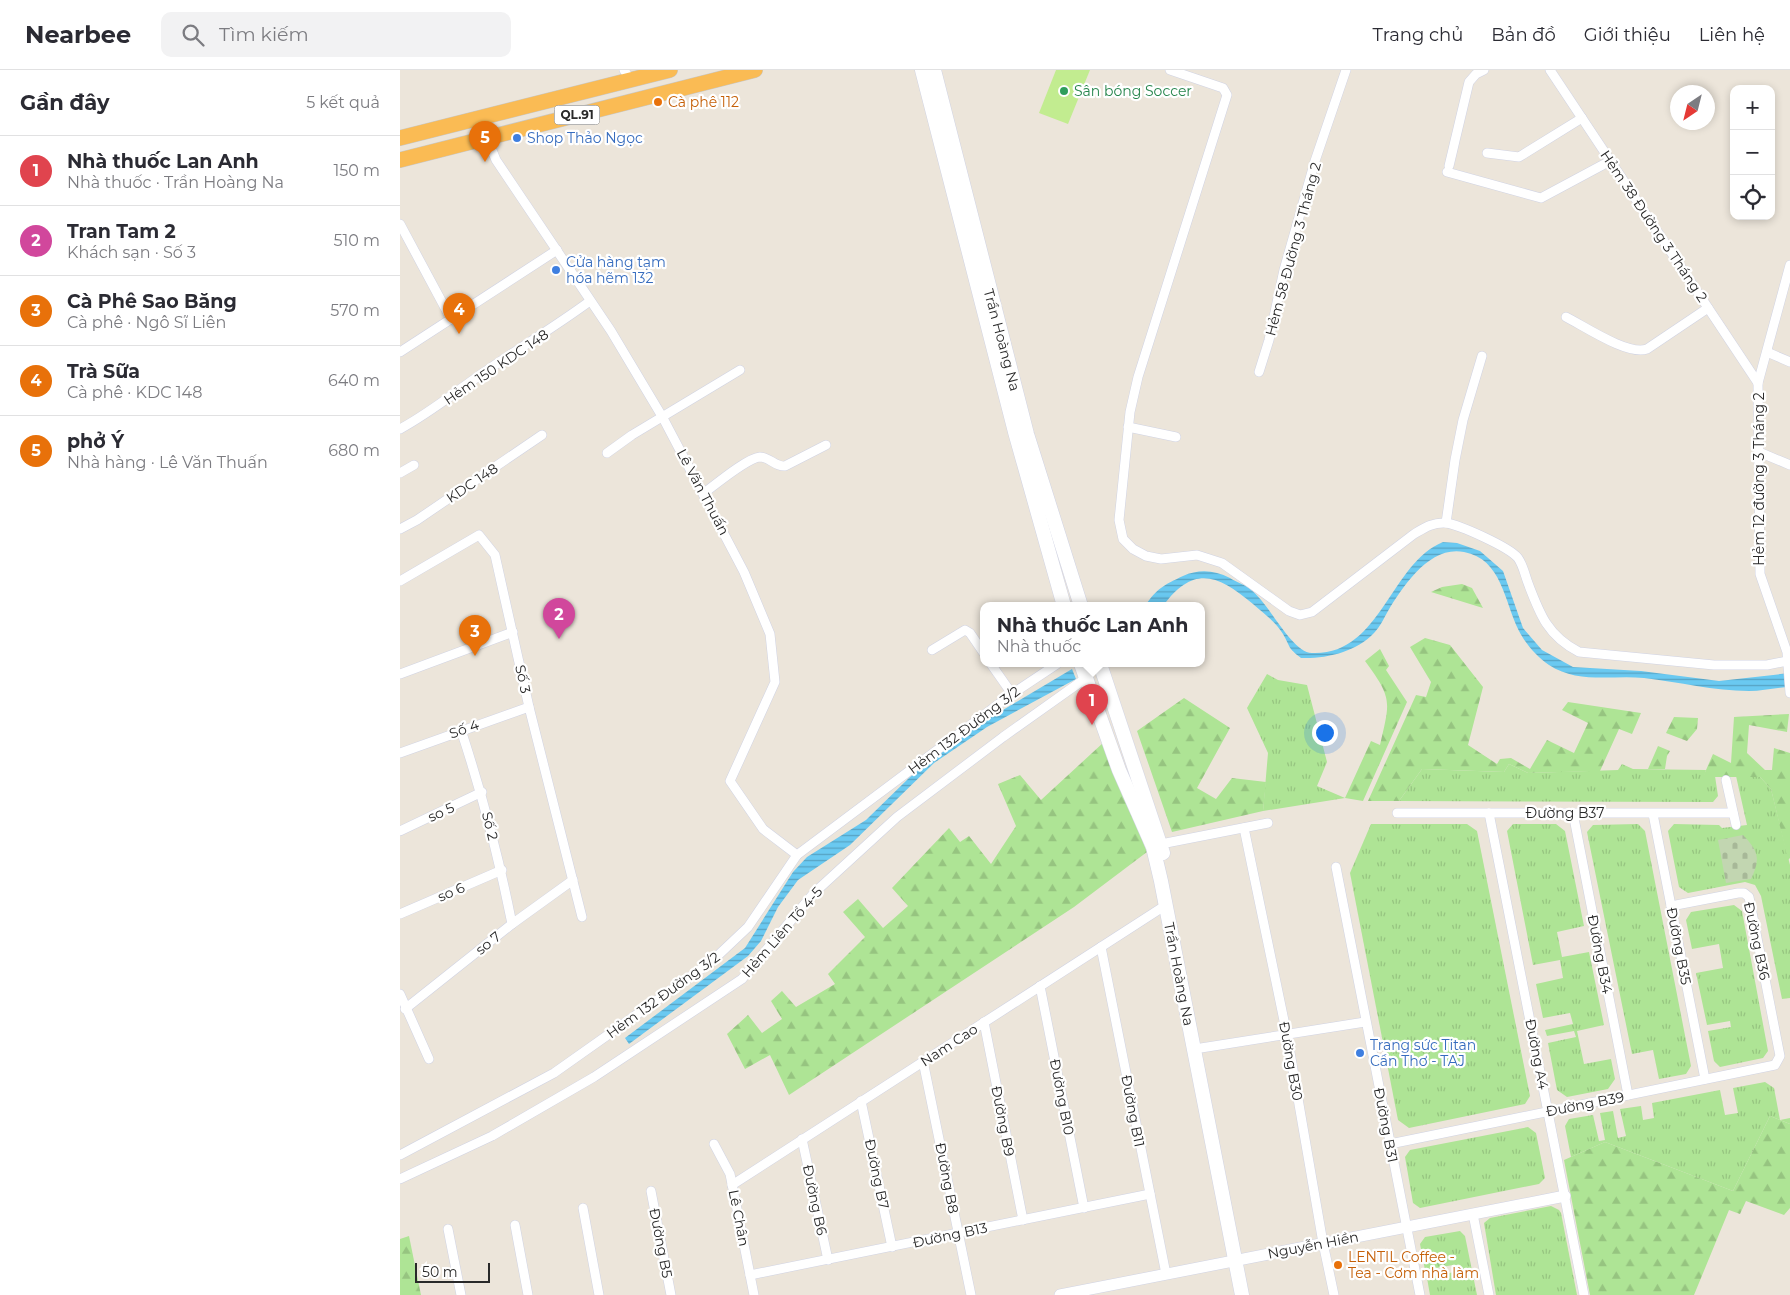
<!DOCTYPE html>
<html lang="vi">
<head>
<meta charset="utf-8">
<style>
	:root { --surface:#fff; --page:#f2f2f3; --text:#2b2b33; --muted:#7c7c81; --line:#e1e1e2; --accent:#ea580c }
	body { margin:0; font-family:Montserrat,sans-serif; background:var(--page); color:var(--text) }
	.controls { position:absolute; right:15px; top:15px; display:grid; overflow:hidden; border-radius:10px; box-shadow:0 2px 8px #0003 }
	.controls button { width:45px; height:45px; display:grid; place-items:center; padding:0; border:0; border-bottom:1px solid var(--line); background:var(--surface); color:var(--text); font:25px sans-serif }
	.compass { position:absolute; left:1270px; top:15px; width:45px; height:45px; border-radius:50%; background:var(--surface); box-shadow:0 2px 8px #0003; rotate:215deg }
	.scale { position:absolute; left:15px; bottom:12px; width:75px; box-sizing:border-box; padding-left:5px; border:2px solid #292929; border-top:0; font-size:14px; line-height:18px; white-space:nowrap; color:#292929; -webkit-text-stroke:4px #fff; paint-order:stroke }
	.you { position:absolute; left:924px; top:662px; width:18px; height:18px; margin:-12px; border:4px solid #fff; border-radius:50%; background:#1a73e8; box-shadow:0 0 0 8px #1a73e833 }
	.badge { display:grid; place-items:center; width:32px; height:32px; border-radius:50%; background:var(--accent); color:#fff; font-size:16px; font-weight:700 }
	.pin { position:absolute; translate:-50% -41px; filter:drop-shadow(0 1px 2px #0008) }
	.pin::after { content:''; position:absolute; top:26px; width:18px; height:15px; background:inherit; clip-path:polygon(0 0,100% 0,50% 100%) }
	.popup { position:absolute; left:580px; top:532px; width:225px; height:65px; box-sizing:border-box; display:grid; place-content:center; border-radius:10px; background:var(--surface); filter:drop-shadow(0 1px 4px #0005); font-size:16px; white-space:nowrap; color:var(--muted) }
	.popup b { font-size:19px; color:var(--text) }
	.popup::after { content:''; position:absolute; left:50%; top:100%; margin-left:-10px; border:10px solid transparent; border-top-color:var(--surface) }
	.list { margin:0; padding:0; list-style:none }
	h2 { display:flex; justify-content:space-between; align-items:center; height:65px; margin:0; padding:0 20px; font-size:21px }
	h2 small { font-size:16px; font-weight:400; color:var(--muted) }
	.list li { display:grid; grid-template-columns:32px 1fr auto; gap:15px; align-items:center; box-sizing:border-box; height:70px; padding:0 20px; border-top:1px solid var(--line) }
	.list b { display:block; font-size:19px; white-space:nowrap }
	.list p { margin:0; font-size:16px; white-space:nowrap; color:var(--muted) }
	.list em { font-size:16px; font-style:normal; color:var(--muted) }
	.icon { flex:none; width:28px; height:28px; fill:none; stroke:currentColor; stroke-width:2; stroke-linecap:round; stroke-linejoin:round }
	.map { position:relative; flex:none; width:1390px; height:1225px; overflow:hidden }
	header { display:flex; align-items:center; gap:30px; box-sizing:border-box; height:70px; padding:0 25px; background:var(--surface); border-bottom:1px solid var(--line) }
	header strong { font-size:24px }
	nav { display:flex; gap:28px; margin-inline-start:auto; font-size:18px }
	.search { width:350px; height:45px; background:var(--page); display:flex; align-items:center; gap:12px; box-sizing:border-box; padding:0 18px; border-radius:10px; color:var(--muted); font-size:19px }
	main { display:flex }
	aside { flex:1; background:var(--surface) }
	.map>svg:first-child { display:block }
	.grass { fill:url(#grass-tufts) }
	.forest { fill:url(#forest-firs) }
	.cemetery { fill:url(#cemetery-stones) }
	.pitch { fill:#c2ec90 }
	.water { fill:url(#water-rules) }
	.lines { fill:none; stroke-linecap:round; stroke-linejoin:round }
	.minor-casing { stroke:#d0d3e3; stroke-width:10 }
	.tertiary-casing { stroke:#d0d3e3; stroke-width:12 }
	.secondary-casing { stroke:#d0d3e3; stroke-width:15 }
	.trunk-casing { stroke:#c7c7c7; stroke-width:16 }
	.minor { stroke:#fff; stroke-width:9 }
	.tertiary { stroke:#fff; stroke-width:11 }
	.secondary { stroke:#fff; stroke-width:14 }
	.trunk { stroke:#fabb54; stroke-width:15 }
	.leisure-dot { fill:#2e9e5b; stroke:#fff; stroke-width:2 }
	.food-dot { fill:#e8710a; stroke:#fff; stroke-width:2 }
	.shop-dot { fill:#3f7fe0; stroke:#fff; stroke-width:2 }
	.labels { text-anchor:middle; stroke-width:4.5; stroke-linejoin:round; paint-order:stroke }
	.shield { fill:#fff; stroke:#696969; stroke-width:1 }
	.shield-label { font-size:12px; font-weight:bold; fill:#292929 }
	.leisure-label { font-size:14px; fill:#27864d; stroke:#fff; text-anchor:start }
	.food-label { font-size:14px; fill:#c56008; stroke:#fff; text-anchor:start }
	.shop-label { font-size:14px; fill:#366cbe; stroke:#fff; text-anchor:start }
	.street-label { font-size:14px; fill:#292929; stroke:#fff }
</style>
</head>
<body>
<header>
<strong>Nearbee</strong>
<div class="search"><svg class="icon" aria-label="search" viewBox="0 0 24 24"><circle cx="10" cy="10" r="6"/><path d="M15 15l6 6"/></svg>Tìm kiếm</div>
<nav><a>Trang chủ</a><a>Bản đồ</a><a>Giới thiệu</a><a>Liên hệ</a></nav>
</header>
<main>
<aside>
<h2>Gần đây<small>5 kết quả</small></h2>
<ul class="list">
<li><span class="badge" style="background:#e0444e">1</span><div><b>Nhà thuốc Lan Anh</b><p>Nhà thuốc · Trần Hoàng Na</p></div><em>150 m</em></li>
<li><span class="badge" style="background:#d1479c">2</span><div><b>Tran Tam 2</b><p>Khách sạn · Số 3</p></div><em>510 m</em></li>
<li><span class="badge" style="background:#e8710a">3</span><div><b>Cà Phê Sao Băng</b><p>Cà phê · Ngô Sĩ Liên</p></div><em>570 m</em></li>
<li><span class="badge" style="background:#e8710a">4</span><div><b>Trà Sữa</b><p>Cà phê · KDC 148</p></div><em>640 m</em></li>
<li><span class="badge" style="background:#e8710a">5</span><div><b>phở Ý</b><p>Nhà hàng · Lê Văn Thuấn</p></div><em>680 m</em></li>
</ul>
</aside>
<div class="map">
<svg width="1390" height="1225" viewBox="0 0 1390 1225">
	<defs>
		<pattern id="grass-tufts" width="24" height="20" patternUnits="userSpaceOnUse" patternTransform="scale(1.25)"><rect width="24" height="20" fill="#aee495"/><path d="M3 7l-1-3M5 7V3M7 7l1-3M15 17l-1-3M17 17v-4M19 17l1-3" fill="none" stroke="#96c480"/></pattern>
		<pattern id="forest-firs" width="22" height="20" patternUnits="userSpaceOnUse" patternTransform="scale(1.25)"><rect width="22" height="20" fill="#aee495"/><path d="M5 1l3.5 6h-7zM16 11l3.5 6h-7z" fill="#96c480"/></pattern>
		<pattern id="cemetery-stones" width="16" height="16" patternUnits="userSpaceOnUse" patternTransform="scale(1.25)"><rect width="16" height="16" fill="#c2d6b1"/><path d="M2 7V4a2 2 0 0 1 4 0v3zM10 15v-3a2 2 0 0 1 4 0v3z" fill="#a7b898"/></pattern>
		<pattern id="water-rules" width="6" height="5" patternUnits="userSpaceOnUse" patternTransform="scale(1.25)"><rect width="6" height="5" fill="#6ac9f1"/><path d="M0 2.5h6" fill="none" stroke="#57a3c3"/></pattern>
	</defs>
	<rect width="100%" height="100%" fill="#ece5da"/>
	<g class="grass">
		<path d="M867 604 878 610 907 615 927 692 917 716 945 728 863 741 868 683 847 638Z"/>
		<path d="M1109 694 1128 703 1218 700 1222 694 1233 699 1306 700 1304 707 1315 706 1318 726 1313 732 999 731 1022 699 1104 702Z"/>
		<path d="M1336 706 1360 707 1371 719 1390 795V928L1382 929 1361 826 1355 815 1345 812 1288 823 1279 817 1268 761 1274 754 1319 755 1322 758 1347 755Z"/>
		<path d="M971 754H1067L1077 761 1130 1026 1125 1034 1009 1058 998 1050 950 803Z"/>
		<path d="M1113 754H1156L1165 761 1184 856 1157 862 1162 887 1189 882 1204 955 1177 961 1184 994 1211 989 1215 1009 1208 1019 1167 1027 1157 1020 1148 973 1176 967 1174 961 1147 966 1145 960 1173 954 1170 943 1143 948 1136 914 1163 908 1160 890 1133 895 1107 761Z"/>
		<path d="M1238 754 1245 761 1291 996 1286 1004 1259 1009 1253 980 1232 984 1187 762 1193 755Z"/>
		<path d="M1334 835 1342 841 1368 981 1363 988 1320 997 1314 991 1308 961 1331 957 1330 951 1307 955 1296 903 1323 898 1319 874 1292 879 1286 850 1291 842Z"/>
		<path d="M1365 1012 1374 1018 1380 1050 1390 1048V1054L1370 1046 1333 1121 1205 1072 1171 1087 1165 1056 1169 1049 1193 1045 1199 1071 1205 1070 1200 1043 1213 1041 1218 1068 1226 1066 1220 1039 1241 1036 1243 1050 1254 1048 1252 1033 1320 1020 1325 1045 1338 1043 1333 1018Z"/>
		<path d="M1128 1057 1136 1063 1145 1108 1139 1114 1020 1138 1013 1133 1005 1087 1010 1080Z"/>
		<path d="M1151 1136 1159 1140 1161 1143 1177 1225H1096L1084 1153 1090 1148Z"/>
		<path d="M1060 1161 1065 1166 1077 1225H1030L1027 1208 1054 1202 1053 1195 1025 1200 1020 1174 1025 1167Z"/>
	</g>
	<g class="forest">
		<path d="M1062 514 1072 518 1083 538 1031 522 1042 517Z"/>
		<path d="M1025 568 1050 575 1083 617 1068 675 1097 694 1100 689 1111 688 1130 699 1147 670 1174 683 1188 653 1162 640 1168 632 1241 643 1232 664 1219 659 1200 701 1128 703 1109 694 1104 702 1022 699 999 731H968L1016 625 1026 627 1031 612 1010 577Z"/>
		<path d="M980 579 989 596 986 600 1007 632 963 731 945 728 971 671 980 675C990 631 993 629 965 591Z"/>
		<path d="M784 628 830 658 797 718 816 729 832 708 866 712 863 741 772 762 737 661Z"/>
		<path d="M1389 644 1387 662 1349 655 1347 683 1365 700H1372L1374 678 1390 683V788L1388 790 1371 719 1360 707H1303L1313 684 1331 693 1334 647Z"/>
		<path d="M1274 647 1298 648 1297 659 1287 671 1266 663Z"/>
		<path d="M704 672 747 782 674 837 389 1025 370 985 345 999 327 964 348 945 362 963 382 949 371 931 382 921 396 937 435 914 428 904 465 867 443 842 458 829 483 858 508 836 492 818 549 758 560 772 569 766 591 794 616 756 598 714 620 705 641 730Z"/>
		<path d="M1258 676 1270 681 1267 686 1265 699H1248Z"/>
		<path d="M1370 1046 1390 1054V1138L1384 1145 1346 1131 1340 1144 1329 1140 1294 1225H1190L1164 1090 1205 1072 1333 1121Z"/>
		<path d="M9 1166 21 1225H0V1169Z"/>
	</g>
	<path class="cemetery" d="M1343 765C1358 781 1361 788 1351 809L1326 813 1318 770Z"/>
	<path class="pitch" d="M656 0H690L668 54 639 43Z"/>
	<g class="water">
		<path d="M1043 472 1057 473 1080 481 1103 501 1123 558 1142 580 1173 597 1241 601 1319 611 1390 603 1387 617C1374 618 1362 621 1349 621 1314 621 1279 612 1244 608 1211 605 1178 614 1149 595 1137 587 1125 573 1119 561 1104 531 1102 489 1064 482 1030 475 1003 516 988 541 984 548 980 557 974 563 956 582 926 589 901 588 887 577 891 578 883 564 876 552 863 543 853 534 818 505 794 494 763 536H745C757 518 764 515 783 506 799 499 814 500 830 508 836 512 844 514 850 519 870 534 891 582 912 583 981 586 990 493 1043 472Z"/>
		<path d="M672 599 676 609 587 657 534 693 450 775 398 810 378 837 361 871 348 886 229 974 225 968 345 878 393 802 407 787 466 750 510 707 566 662Z"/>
	</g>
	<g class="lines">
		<g class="minor-casing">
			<g id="minor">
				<path d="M224 0 230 9"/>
				<path d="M770 0 823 18 827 25 738 307 730 342 719 450 723 469 733 479 746 486 761 489 797 485 822 493 889 541 900 545 912 542 1014 464C1024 458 1033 452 1046 453 1060 455 1109 477 1118 488 1123 495 1125 505 1128 513 1140 545 1148 566 1179 582L1314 595H1367L1387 591"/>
				<path d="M1150 0 1358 313"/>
				<path d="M87 68 96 90 211 261 263 348 344 502 370 564 375 612 330 711 363 759 397 785"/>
				<path d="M1087 83 1119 87 1182 48"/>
				<path d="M1049 96 1069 12 1076 4 1084 0"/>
				<path d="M1047 102 1141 128 1210 91"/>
				<path d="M0 154 51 249"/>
				<path d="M1390 195 1358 313 1360 504 1387 582 1390 623"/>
				<path d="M1166 247C1184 256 1228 286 1247 279L1308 238"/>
				<path d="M0 282 157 180"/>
				<path d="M1367 282 1390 292"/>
				<path d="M859 302 869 270 884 200 915 91 946 0"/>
				<path d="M728 357 776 367"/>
				<path d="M0 359C26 345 49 327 73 310 111 283 152 259 190 231"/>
				<path d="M1359 382 1390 395"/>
				<path d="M207 383 232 365 340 300"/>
				<path d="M0 403 14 395"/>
				<path d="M304 423C315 415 347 388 360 387 370 387 375 397 385 396L426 375"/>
				<path d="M1046 453 1055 390 1063 350 1082 286"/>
				<path d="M0 459 17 450 142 365"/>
				<path d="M0 511 79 465 95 485 129 637 182 847"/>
				<path d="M532 580 565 560 570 563 583 582"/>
				<path d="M591 594 612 624"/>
				<path d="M0 604 113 562"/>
				<path d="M61 660C82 724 99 788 112 854"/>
				<path d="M0 683 129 637"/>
				<path d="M1326 710 1336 755"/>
				<path d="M997 743H1333"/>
				<path d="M1089 743 1184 1225"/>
				<path d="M1173 743 1228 1025"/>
				<path d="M1253 744 1305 1009"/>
				<path d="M844 758 887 965 923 1173 934 1225"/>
				<path d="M0 761 82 722"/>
				<path d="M761 774 868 753"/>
				<path d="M936 797 1020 1225"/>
				<path d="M0 844 102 800"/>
				<path d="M701 877 766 1204"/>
				<path d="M640 916 684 1138"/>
				<path d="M0 924 29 989"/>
				<path d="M5 939 112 854 173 810"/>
				<path d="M584 952 623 1150"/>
				<path d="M801 978 965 952"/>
				<path d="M523 991 571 1225"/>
				<path d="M461 1031 492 1177"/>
				<path d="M402 1069 428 1190"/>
				<path d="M314 1074 330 1104 354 1225"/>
				<path d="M990 1074 1375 995 1380 986 1349 827 1344 823H1338L1271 836"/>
				<path d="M0 1085 154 1003 311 892 348 857 397 785 612 624 657 594"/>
				<path d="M0 1109 92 1066 194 1007 342 909 414 823 497 747 603 667 686 608"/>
				<path d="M332 1115 766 835"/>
				<path d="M251 1121 271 1225"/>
				<path d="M183 1138 199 1225"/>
				<path d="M1073 1144 1089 1225"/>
				<path d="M115 1155 128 1225"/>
				<path d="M48 1159 61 1225"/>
				<path d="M350 1205 750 1124"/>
			</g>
		</g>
		<g class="tertiary-casing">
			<path id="tertiary" d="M660 1225 1165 1126"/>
		</g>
		<g class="secondary-casing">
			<g id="secondary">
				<path d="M522 0 615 362 664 536"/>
				<path d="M534 0 627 364 681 536"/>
				<path d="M681 594 719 700 753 777 761 811 842 1225"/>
				<path d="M700 594 763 783"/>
			</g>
		</g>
		<g class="trunk-casing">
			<g id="trunk">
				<path d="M0 68 270 0"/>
				<path d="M0 90 355 0"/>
			</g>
		</g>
		<use href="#minor" class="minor"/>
		<use href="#tertiary" class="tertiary"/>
		<use href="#secondary" class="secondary"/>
		<use href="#trunk" class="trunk"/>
	</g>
	<circle class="leisure-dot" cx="664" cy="21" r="5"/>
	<g class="food-dot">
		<circle cx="258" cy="32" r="5"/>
		<circle cx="938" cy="1195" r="5"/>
	</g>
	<g class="shop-dot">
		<circle cx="117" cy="68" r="5"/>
		<circle cx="156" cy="200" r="5"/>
		<circle cx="960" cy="983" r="5"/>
	</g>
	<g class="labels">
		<rect class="shield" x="154.5" y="35.5" width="45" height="19" rx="4"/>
		<g class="shield-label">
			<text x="177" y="49">QL.91</text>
		</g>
		<g class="leisure-label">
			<text x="674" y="26">Sân bóng Soccer</text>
		</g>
		<g class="food-label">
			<text x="268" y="37">Cà phê 112</text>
			<text x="948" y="1192">LENTIL Coffee -<tspan x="948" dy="16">Tea - Cơm nhà làm</tspan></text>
		</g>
		<g class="shop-label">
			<text x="127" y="73">Shop Thảo Ngọc</text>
			<text x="166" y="197">Cửa hàng tạm<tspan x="166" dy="16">hóa hẽm 132</tspan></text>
			<text x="970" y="980">Trang sức Titan<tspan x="970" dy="16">Cần Thơ - TAJ</tspan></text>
		</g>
		<g class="street-label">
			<text transform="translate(1254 156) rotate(56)" y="5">Hẻm 38 Đường 3 Tháng 2</text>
			<text transform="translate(893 179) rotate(-75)" y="5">Hẻm 58 Đường 3 Tháng 2</text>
			<text transform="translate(602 270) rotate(75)" y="5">Trần Hoàng Na</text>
			<text transform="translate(96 297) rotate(-34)" y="5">Hẻm 150 KDC 148</text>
			<text transform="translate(1359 409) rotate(-90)" y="5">Hẻm 12 đường 3 Tháng 2</text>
			<text transform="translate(72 413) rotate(-34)" y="5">KDC 148</text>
			<text transform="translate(303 422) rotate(62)" y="5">Lê Văn Thuấn</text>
			<text transform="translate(123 609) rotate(78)" y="5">Số 3</text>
			<text transform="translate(64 659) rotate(-19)" y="5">Số 4</text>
			<text transform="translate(564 660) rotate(-37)" y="5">Hẻm 132 Đường 3/2</text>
			<text transform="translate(41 742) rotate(-25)" y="5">so 5</text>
			<text x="1165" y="748">Đường B37</text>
			<text transform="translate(90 756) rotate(76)" y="5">Số 2</text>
			<text transform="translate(51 822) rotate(-23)" y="5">so 6</text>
			<text transform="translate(382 862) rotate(-49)" y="5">Hẻm Liên Tổ 4-5</text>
			<text transform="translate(1357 871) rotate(78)" y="5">Đường B36</text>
			<text transform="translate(88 873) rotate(-39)" y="5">so 7</text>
			<text transform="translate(1279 876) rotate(79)" y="5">Đường B35</text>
			<text transform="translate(1200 884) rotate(79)" y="5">Đường B34</text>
			<text transform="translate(779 904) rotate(79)" y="5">Trần Hoàng Na</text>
			<text transform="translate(263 925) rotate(-36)" y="5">Hẻm 132 Đường 3/2</text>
			<text transform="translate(549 975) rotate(-33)" y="5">Nam Cao</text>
			<text transform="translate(1137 984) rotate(79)" y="5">Đường A4</text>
			<text transform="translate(891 991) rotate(80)" y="5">Đường B30</text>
			<text transform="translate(662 1027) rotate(79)" y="5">Đường B10</text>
			<text transform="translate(1185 1034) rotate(-11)" y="5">Đường B39</text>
			<text transform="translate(733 1041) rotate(79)" y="5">Đường B11</text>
			<text transform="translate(603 1051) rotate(79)" y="5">Đường B9</text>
			<text transform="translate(986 1055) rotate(79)" y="5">Đường B31</text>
			<text transform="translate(477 1104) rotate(78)" y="5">Đường B7</text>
			<text transform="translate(547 1108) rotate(79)" y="5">Đường B8</text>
			<text transform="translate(415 1130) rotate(78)" y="5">Đường B6</text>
			<text transform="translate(339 1148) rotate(79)" y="5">Lê Chân</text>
			<text transform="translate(550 1165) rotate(-12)" y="5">Đường B13</text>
			<text transform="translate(261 1173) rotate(79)" y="5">Đường B5</text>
			<text transform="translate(913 1175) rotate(-11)" y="5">Nguyễn Hiền</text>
		</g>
	</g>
</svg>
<div class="controls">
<button>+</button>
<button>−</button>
<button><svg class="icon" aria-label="locate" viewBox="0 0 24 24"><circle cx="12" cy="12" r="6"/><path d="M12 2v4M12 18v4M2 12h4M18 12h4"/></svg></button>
</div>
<svg class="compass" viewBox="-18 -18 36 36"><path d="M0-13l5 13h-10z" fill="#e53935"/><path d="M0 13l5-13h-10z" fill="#7c7c81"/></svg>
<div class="scale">50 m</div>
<div class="you"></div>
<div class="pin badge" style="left:692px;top:655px;background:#e0444e">1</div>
<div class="popup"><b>Nhà thuốc Lan Anh</b>Nhà thuốc</div>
<div class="pin badge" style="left:159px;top:569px;background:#d1479c">2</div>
<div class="pin badge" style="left:75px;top:586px;background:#e8710a">3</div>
<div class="pin badge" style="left:59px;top:264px;background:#e8710a">4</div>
<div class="pin badge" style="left:85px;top:92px;background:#e8710a">5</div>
</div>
</main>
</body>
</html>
